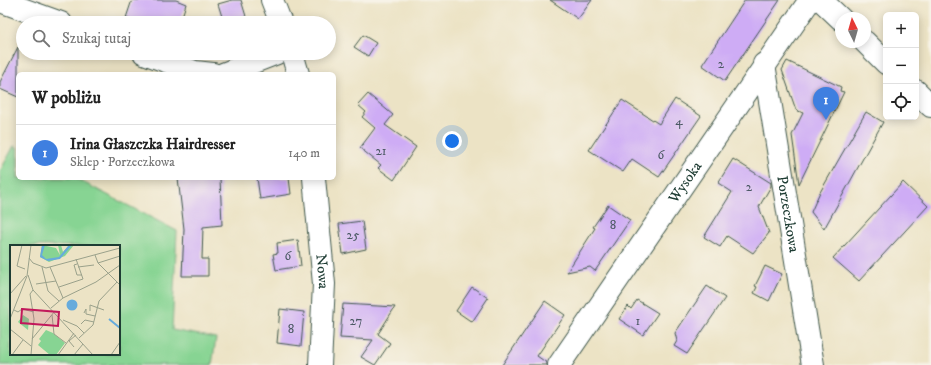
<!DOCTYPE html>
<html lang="pl">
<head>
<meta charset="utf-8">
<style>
	:root { --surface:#fff; --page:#f2f2f2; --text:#222; --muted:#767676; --line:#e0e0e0; --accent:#0f766e }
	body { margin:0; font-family:"IM FELL DW Pica",serif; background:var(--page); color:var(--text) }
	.controls { position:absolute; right:12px; top:12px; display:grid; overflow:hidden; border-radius:6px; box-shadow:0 2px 10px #0003 }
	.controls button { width:36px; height:36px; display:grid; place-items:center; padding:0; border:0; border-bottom:1px solid var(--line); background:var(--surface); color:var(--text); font:20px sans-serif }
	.compass { position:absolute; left:835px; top:12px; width:36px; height:36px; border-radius:50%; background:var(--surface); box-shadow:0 2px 10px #0003; rotate:355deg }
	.you { position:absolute; left:452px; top:141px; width:14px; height:14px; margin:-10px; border:3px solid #fff; border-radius:50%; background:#1a73e8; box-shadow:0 0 0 6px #1a73e833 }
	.badge { display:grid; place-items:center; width:26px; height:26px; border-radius:50%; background:var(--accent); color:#fff; font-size:13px; font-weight:700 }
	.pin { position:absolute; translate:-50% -33px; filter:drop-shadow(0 1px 2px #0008) }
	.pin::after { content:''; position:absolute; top:21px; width:14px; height:12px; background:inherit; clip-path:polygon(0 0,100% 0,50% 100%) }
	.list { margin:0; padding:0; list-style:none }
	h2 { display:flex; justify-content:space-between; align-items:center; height:52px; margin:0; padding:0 16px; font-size:17px }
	h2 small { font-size:13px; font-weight:400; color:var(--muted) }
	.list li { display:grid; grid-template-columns:26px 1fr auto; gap:12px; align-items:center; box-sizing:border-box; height:56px; padding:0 16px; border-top:1px solid var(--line) }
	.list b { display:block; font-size:15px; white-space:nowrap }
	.list p { margin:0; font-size:13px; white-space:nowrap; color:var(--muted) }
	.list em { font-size:13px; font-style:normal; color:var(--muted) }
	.icon { flex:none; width:22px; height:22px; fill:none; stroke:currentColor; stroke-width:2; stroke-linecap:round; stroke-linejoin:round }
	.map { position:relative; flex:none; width:931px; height:365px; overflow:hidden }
	.search { position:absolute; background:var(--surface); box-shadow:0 2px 10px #0003; left:16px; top:16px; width:320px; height:44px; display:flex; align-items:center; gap:10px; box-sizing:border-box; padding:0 14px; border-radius:22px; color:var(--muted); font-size:15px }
	.panel { position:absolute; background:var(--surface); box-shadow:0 2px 10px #0003; left:16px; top:72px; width:320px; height:108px; border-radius:6px }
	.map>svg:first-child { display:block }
	.green { fill:#87d493; stroke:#538864; fill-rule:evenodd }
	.building { fill:#ceacf5 }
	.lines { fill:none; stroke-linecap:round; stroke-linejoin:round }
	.minor-casing { stroke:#3e564a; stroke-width:24 }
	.minor { stroke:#fff; stroke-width:22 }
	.labels { text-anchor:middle; stroke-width:3.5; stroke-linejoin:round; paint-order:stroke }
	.number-label { font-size:13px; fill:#4b5964 }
	.street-label { font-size:15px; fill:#1f3d34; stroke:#f7f3e8 }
	.inset-river { fill:none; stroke:#67abdc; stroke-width:2 }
	.inset-road { fill:none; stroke:#9aa18b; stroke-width:1 }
	.view { fill:#c2185b; fill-opacity:0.15; stroke:#c2185b; stroke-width:2 }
	.inset-edge { fill:none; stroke:#1f3d34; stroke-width:2 }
</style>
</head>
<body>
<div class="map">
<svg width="931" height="365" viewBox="0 0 931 365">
	<rect width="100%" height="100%" fill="#f7f3e8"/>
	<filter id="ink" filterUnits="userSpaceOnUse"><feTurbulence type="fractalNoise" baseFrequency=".025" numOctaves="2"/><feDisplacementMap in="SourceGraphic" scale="8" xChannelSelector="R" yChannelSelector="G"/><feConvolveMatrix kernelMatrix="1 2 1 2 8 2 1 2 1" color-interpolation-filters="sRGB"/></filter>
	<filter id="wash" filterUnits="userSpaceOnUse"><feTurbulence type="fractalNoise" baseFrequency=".012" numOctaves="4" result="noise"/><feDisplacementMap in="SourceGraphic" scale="16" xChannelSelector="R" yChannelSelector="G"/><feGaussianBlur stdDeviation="0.9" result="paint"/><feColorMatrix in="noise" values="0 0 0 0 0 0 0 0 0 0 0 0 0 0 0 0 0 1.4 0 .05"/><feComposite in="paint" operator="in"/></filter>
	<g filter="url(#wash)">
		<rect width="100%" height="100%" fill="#ece3c5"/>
		<path class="green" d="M14 146 18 148V178H75L177 231 172 330 216 338 212 365H0V171ZM11 246H119V354H11Z"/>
		<g id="blocks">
			<g class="building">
				<path d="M132 0H176L186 4 180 23H139L126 18Z"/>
				<path d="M232 0H241L248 23H224L218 4Z"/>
				<path d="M550 0H592L578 19Z"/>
				<path d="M745 0H780L725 81 702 65Z"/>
				<path d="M363 35 376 43 368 56 354 47Z"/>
				<path d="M18 47V97L0 89V82Z"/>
				<path d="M787 61 841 87 840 91 844 92 799 184 792 135 803 113 796 110 782 70Z"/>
				<path d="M368 94 393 115 385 125 416 147 394 180 378 168 381 165 360 148 375 128 362 117 366 112 358 105Z"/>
				<path d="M675 99 701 116 659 177 632 159 623 172 589 150 622 100 659 124Z"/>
				<path d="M866 112 883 122 824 229 811 212 819 194Z"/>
				<path d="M733 159 771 183V186L759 207 769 233 753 253 727 236 720 247 704 237 732 192 718 183Z"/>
				<path d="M178 178H220L222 225 203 227 202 259H208V276H182L184 229Z"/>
				<path d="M257 178H289L291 194 260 199Z"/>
				<path d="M903 182 928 206 859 281 833 258Z"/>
				<path d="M608 205 630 220 595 271 590 267 567 272 595 228 593 227Z"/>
				<path d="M362 221 366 249 343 254 339 224Z"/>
				<path d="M298 240 301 266 276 270 273 254 278 253 277 243Z"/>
				<path d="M765 266 782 274 769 301 754 293 757 287 755 286Z"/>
				<path d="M707 286 725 298 687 354 674 346 677 341 675 333Z"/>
				<path d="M472 287 488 298 472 322 456 311Z"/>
				<path d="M637 300 658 313 643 335 619 319 628 306 631 309Z"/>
				<path d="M545 301 565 315 537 356 547 363V365H502Z"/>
				<path d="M343 304 395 307 378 334 390 343 375 365 361 357 373 340 340 338Z"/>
				<path d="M280 309 304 312 301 346 277 343Z"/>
			</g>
		</g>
	</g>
	<g filter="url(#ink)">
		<use href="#blocks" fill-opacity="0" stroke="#3e564a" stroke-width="1"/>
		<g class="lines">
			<g class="minor-casing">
				<g id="minor">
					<path d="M272 0 281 23"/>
					<path d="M821 0 841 19"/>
					<path d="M0 1 61 23"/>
					<path d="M865 42 886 63"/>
					<path d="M144 53 195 72 213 74"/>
					<path d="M292 53 298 74"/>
					<path id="s1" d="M764 64 813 365"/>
					<path d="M223 74 277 53"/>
					<path d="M916 91 931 106"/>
					<path id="s2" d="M314 178 324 284 320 365"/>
					<path id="s3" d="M559 365 810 0"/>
				</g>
			</g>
			<use href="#minor" class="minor"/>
		</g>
	</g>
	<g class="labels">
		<g class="number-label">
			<text x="721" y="68">2</text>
			<text x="679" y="125">4</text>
			<text x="381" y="155">21</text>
			<text x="661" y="159">6</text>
			<text x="749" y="191">2</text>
			<text x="613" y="229">8</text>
			<text x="353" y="239">25</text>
			<text x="288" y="260">6</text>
			<text x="356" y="325">27</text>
			<text x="638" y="325">1</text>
			<text x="291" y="333">8</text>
		</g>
		<g class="street-label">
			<text dy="5" stroke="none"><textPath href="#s3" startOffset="222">Wysoka</textPath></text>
			<text dy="5" stroke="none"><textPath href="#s1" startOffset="152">Porzeczkowa</textPath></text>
			<text dy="5" stroke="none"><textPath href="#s2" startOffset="94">Nowa</textPath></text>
		</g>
	</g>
	<g transform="translate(10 245)">
		<rect width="110" height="110" fill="#ece3c5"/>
		<path d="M32 0 46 3 50 10 48 0H51L53 7 59 0H64L55 11 39 17 30 12ZM13 70 19 74 18 85 8 77ZM36 85 43 88 55 98 46 110H40L28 100 31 96 29 94Z" fill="#87d493"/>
		<path d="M32 0H35L32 10 36 14 49 12 59 0H62L50 14 38 16 30 12ZM56.5 60a5.5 5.5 0 1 1 11 0a5.5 5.5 0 1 1-11 0Z" fill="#67abdc"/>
		<path class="inset-river" d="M99 74 110 83"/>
		<path class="inset-road" d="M12 0 7 21 15 24M85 10 88 18 110 40M19 13 23 18 36 23 110 3M88 18 110 11M67 19 64 20 67 30H72M32 22 38 46 49 56M40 22 53 53M68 22 84 20M18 30 23 45 83 110M26 39 46 36M49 42 73 34 66 14M0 49 16 31M41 63 53 53 86 37 110 20M4 65 8 67 12 64 24 67M80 66V60L94 65M74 68 76 64V69L85 71M42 70 44 89 56 98M0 74 17 31 21 0M53 75 67 81 74 88M71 79 75 75 84 77M0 84 21 101M69 93 83 80 89 56 107 37M22 94 45 66M64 102 59 96 66 90M2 110 13 95M21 110 24 74 20 49 23 45M48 110 64 88M64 110 73 99M101 110 110 97"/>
		<path class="view" d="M12 64 49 67 48 81 11 78Z"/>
		<rect width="110" height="110" class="inset-edge"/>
	</g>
</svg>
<div class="controls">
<button>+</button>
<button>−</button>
<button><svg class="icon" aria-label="locate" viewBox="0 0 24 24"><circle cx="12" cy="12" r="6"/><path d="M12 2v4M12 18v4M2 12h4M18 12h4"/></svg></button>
</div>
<svg class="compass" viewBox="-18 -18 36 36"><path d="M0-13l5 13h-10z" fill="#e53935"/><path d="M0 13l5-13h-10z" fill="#767676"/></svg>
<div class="you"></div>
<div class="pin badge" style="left:826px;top:120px;background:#3f7fe0">1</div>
<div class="search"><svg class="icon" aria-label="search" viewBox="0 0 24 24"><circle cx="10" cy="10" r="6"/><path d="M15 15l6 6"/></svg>Szukaj tutaj</div>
<section class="panel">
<h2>W pobliżu<small></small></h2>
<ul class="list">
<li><span class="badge" style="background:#3f7fe0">1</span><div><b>Irina Głaszczka Hairdresser</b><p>Sklep · Porzeczkowa</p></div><em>140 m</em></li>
</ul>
</section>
</div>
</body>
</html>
